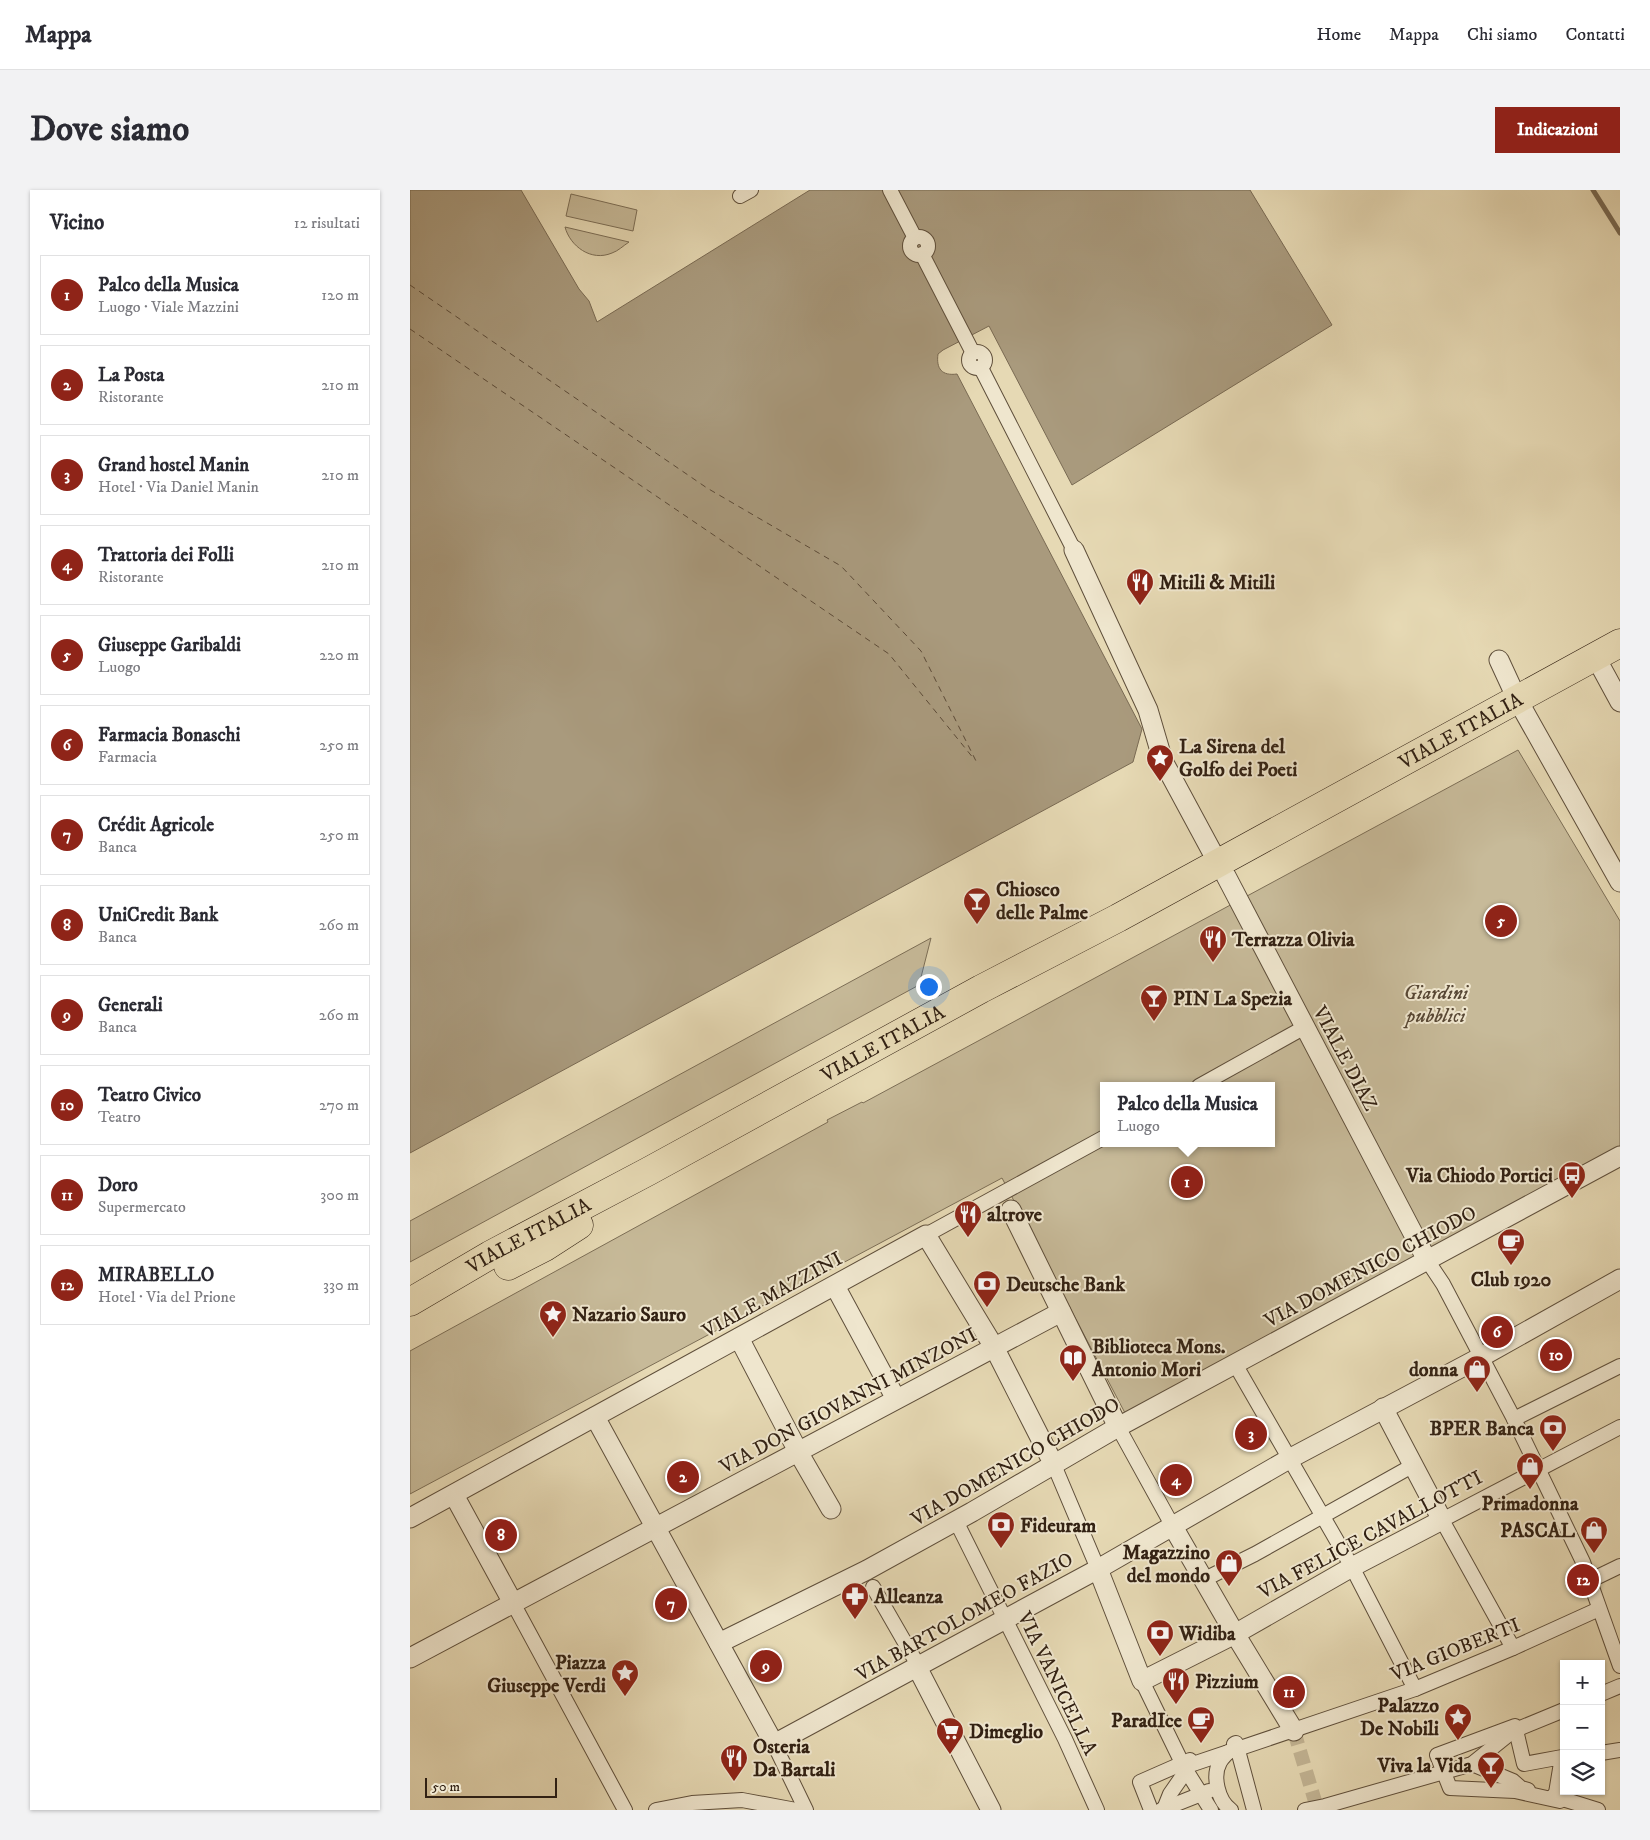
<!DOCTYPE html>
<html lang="it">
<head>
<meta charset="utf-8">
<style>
	:root { --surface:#fff; --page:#f2f2f3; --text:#2b2b33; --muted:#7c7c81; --line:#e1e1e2; --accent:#8f2418 }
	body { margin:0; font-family:"IM FELL DW Pica",serif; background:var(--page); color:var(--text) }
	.controls { position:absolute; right:15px; bottom:15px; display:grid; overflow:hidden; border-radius:0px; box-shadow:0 1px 4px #0004 }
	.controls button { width:45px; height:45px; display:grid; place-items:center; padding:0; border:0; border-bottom:1px solid var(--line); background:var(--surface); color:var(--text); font:25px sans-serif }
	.scale { position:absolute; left:15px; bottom:12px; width:132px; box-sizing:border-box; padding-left:5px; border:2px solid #322113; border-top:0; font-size:14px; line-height:18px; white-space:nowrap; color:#322113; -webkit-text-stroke:4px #efe6ce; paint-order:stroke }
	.you { position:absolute; left:518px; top:796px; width:18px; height:18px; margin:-12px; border:4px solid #fff; border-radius:50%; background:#1a73e8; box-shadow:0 0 0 8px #1a73e833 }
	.badge { display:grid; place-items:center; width:32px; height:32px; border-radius:50%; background:var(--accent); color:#fff; font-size:16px; font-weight:700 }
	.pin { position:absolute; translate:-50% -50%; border:2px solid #fff; box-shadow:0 1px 5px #0006 }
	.popup { position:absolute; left:690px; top:892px; width:175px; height:65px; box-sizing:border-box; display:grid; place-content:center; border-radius:0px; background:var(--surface); filter:drop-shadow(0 1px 4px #0005); font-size:16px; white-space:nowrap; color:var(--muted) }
	.popup b { font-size:19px; color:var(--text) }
	.popup::after { content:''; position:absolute; left:50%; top:100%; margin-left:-10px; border:10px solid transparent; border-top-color:var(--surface) }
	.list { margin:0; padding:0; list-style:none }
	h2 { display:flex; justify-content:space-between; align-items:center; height:65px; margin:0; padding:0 20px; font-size:21px }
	h2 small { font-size:16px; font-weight:400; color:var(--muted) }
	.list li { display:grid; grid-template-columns:32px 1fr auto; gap:15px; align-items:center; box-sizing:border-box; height:80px; margin:0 10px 10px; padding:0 10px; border:1px solid var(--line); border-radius:0px }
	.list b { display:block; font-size:19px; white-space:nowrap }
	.list p { margin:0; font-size:16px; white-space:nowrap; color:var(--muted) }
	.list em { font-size:16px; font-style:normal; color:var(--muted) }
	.icon { flex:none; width:28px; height:28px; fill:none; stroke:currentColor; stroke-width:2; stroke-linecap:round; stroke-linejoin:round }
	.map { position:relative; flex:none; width:1210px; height:1620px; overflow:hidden; border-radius:0px }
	header { display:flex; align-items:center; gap:30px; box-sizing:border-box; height:70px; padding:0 25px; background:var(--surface); border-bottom:1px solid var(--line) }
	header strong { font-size:24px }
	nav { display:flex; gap:28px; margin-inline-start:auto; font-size:18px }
	.intro { display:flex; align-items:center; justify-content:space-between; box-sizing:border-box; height:120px; padding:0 30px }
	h1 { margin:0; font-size:35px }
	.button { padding:12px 22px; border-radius:0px; background:var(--accent); color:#fff; font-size:18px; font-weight:700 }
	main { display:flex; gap:30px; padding:0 30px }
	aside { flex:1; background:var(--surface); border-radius:0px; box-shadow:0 1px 4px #0004 }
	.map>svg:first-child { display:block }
	.green { fill:#c7ba99; stroke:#7c6e56; fill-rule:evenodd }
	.water { fill:#a99a7d; stroke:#796a53 }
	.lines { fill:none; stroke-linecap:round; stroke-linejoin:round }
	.stream { stroke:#796a53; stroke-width:5 }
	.ferry { stroke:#5c4b38; stroke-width:1; stroke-dasharray:6 5; stroke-linecap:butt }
	.pedestrian-tunnel { stroke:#c2b494; stroke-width:14; stroke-dasharray:14 7; stroke-linecap:butt }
	.pedestrian-casing { stroke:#5f4f3b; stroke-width:16 }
	.minor-casing { stroke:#5f4f3b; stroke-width:21 }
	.primary-casing { stroke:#322113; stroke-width:29 }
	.pedestrian { stroke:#efe6ce; stroke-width:14 }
	.minor { stroke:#efe6ce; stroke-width:19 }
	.primary { stroke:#e6d9b4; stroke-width:28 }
	.labels { text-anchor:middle; stroke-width:4; stroke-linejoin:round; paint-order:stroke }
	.poi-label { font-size:20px; font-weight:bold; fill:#322113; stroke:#efe6ce; text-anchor:start }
	.street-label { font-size:20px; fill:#322113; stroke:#efe6ce }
	.park-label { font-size:20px; font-style:italic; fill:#574734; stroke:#efe6ce }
</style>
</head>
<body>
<header>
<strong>Mappa</strong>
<nav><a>Home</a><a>Mappa</a><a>Chi siamo</a><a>Contatti</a></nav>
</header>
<div class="intro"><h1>Dove siamo</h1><a class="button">Indicazioni</a></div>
<main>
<aside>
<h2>Vicino<small>12 risultati</small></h2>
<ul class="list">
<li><span class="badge">1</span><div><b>Palco della Musica</b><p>Luogo · Viale Mazzini</p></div><em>120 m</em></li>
<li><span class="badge">2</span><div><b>La Posta</b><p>Ristorante</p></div><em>210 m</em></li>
<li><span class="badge">3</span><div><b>Grand hostel Manin</b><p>Hotel · Via Daniel Manin</p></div><em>210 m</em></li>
<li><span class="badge">4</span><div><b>Trattoria dei Folli</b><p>Ristorante</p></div><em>210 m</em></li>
<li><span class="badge">5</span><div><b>Giuseppe Garibaldi</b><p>Luogo</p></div><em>220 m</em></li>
<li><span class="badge">6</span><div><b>Farmacia Bonaschi</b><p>Farmacia</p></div><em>250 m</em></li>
<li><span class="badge">7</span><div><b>Crédit Agricole</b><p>Banca</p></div><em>250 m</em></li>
<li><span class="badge">8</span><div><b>UniCredit Bank</b><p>Banca</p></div><em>260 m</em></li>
<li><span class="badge">9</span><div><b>Generali</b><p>Banca</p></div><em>260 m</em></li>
<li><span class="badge">10</span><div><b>Teatro Civico</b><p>Teatro</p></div><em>270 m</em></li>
<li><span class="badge">11</span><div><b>Doro</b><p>Supermercato</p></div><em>300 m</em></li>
<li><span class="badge">12</span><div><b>MIRABELLO</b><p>Hotel · Via del Prione</p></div><em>330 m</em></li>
</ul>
</aside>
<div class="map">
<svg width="1210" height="1620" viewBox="0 0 1210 1620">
	<rect width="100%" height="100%" fill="#e6d9b4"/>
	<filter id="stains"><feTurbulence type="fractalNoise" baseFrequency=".004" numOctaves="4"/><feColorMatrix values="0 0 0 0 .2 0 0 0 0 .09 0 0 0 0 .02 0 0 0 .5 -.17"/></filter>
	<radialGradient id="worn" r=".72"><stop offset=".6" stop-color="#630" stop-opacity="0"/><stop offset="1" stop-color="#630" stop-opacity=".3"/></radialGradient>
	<g class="green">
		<path d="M161 4 227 20 223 41 156 26Z"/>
		<path d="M155 37 219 52C213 56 208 61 202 63 181 72 160 56 155 37Z"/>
		<path d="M1108 560 1210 731V956L715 1223 592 988 0 1304V1161L418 932 417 930 452 912 453 913ZM693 896H861V953H693Z"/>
		<path d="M521 748 509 795 0 1072V1031Z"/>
	</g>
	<path class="water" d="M0 0H111L169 99 179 111 187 132 400 0H840L922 135 662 295 579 136 533 160 528 164C526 179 532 186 547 184L732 539 723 572 0 963Z"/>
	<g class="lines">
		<path class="stream" d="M1183 0 1210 43"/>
		<g class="ferry">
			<path d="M0 95 297 298 431 376 511 461 566 571"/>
			<path d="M0 139 479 464 564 569"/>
		</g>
		<path class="pedestrian-tunnel" d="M884 1541 907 1618"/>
		<g class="pedestrian-casing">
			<g id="pedestrian">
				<path d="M480 0 505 48"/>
				<path d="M330 6 341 0"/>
				<circle cx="509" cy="56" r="9"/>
				<path d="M512 64 563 163"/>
				<circle cx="567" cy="170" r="8"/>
				<path d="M571 178 664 360"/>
				<path d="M789 896 895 837"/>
				<path d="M516 1045 693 948"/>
				<path d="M1017 1070 1033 1094 1104 1229 1173 1372 1210 1476"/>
				<path d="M825 1174 942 1377 1005 1499"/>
				<path d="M1104 1229 1210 1176"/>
				<path d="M708 1237 762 1335"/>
				<path d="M644 1275 688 1379"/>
				<path d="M546 1331 655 1549 687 1620"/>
				<path d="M795 1389 845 1364 1002 1276"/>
				<path d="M1179 1391 1210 1376"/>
				<path d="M463 1397 505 1470"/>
				<path d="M103 1413 215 1620"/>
				<path d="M1103 1458 1032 1330 1210 1237"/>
				<path d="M732 1491 774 1577 801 1620"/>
				<path d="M1191 1504 1210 1496"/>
				<path d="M1105 1536 1114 1574 1152 1567 1146 1603 1152 1604 1150 1611 1105 1601 1040 1598 1027 1565Z"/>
				<path d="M364 1554 396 1620"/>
				<path d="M824 1554 826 1553 844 1620"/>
				<path d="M818 1562C816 1565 812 1568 810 1572 802 1586 808 1611 821 1620"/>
				<path d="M1191 1563 1210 1560"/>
				<path d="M1062 1574 1103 1591 1111 1598 1118 1600"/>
				<path d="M774 1577 1005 1499 1103 1458 1189 1419"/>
				<path d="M1143 1606 1188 1620"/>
				<path d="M246 1620 282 1613 332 1610 386 1620"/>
				<path d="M741 1620 730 1592 780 1570"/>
				<path d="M751 1620 799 1601"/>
				<path d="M756 1620 754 1619 760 1604 776 1581"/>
				<path d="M895 1620 915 1616 1062 1574 1103 1541 1154 1520"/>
			</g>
		</g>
		<g class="minor-casing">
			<g id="minor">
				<path d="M664 360 738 520 753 571 808 673"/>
				<path d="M1185 466 1210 512"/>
				<path d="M1089 470 1107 509 1210 692"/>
				<path d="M816 686 1017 1070"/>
				<path d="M601 1020 708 1237"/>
				<path d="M425 1096 486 1209"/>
				<path d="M329 1148 391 1267 421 1319"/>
				<path d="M185 1227 364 1554 688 1379 879 1269 1071 1167 1210 1089"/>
				<path d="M44 1305 103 1413"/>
				<path d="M0 1328 516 1045 584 1157 644 1275"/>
				<path d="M762 1335 825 1444 884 1541"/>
				<path d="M688 1379 732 1491 825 1444 942 1377 1032 1330 973 1218"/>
				<path d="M309 1453 457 1380 562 1322 708 1237 1210 966"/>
				<path d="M0 1468 651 1122"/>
				<path d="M507 1477 581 1620"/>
			</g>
		</g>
		<g class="primary-casing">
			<g id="primary">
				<path d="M98 1076 135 1057 169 1035"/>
				<path id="s1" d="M0 1112 80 1065 239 981 571 799 708 728 1210 453"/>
			</g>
		</g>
		<use href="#pedestrian" class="pedestrian"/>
		<use href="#minor" class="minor"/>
		<use href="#primary" class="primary"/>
	</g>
	<defs>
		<g id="restaurant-pin" transform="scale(1.4375)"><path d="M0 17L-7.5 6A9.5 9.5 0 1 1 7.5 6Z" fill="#8f2418" stroke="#efe6ce"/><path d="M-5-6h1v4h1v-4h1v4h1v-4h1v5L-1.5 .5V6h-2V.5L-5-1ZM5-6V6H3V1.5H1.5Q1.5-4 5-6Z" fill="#fff"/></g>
		<g id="sight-pin" transform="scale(1.4375)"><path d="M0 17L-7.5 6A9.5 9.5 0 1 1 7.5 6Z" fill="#8f2418" stroke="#efe6ce"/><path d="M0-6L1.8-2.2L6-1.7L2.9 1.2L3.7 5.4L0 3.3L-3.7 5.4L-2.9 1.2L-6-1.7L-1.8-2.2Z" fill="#fff"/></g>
		<g id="bar-pin" transform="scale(1.4375)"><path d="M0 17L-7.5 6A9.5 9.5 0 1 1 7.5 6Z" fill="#8f2418" stroke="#efe6ce"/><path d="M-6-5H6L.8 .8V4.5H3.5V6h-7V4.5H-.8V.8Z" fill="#fff"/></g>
		<g id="bus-pin" transform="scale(1.4375)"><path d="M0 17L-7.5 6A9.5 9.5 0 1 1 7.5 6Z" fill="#8f2418" stroke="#efe6ce"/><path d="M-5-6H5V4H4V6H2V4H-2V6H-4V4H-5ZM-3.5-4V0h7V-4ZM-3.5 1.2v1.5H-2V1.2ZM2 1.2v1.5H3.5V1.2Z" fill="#fff"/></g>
		<g id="cafe-pin" transform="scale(1.4375)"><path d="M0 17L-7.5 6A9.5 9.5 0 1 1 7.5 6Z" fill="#8f2418" stroke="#efe6ce"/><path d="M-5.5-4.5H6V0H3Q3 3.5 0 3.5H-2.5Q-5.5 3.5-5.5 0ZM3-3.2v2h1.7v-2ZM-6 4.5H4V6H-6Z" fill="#fff"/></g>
		<g id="bank-pin" transform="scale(1.4375)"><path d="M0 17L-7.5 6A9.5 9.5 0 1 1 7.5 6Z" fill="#8f2418" stroke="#efe6ce"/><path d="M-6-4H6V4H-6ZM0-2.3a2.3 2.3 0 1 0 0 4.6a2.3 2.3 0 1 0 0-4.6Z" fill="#fff"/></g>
		<g id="library-pin" transform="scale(1.4375)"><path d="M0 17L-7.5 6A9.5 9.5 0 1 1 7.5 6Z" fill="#8f2418" stroke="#efe6ce"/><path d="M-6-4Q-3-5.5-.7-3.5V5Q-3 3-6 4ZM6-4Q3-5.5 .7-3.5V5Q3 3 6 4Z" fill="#fff"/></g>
		<g id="shop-pin" transform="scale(1.4375)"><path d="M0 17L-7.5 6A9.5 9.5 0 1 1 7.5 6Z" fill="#8f2418" stroke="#efe6ce"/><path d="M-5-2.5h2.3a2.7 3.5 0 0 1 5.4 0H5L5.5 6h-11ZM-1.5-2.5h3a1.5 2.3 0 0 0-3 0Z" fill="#fff"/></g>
		<g id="pharmacy-pin" transform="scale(1.4375)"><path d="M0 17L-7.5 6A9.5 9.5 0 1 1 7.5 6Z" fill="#8f2418" stroke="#efe6ce"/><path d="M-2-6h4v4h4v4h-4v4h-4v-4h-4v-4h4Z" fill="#fff"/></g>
		<g id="supermarket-pin" transform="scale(1.4375)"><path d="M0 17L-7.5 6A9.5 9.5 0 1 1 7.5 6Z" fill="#8f2418" stroke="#efe6ce"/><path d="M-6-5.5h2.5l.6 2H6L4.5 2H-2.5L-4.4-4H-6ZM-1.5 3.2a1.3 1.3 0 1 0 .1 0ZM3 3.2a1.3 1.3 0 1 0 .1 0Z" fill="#fff"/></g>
	</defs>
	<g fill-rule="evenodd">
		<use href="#restaurant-pin" x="730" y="392"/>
		<use href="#sight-pin" x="750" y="568"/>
		<use href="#bar-pin" x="567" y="711"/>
		<use href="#restaurant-pin" x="803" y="749"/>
		<use href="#bar-pin" x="744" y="808"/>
		<use href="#bus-pin" x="1162" y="985"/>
		<use href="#restaurant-pin" x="558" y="1024"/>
		<use href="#cafe-pin" x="1101" y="1052"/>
		<use href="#bank-pin" x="577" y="1094"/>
		<use href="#sight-pin" x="143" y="1124"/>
		<use href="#library-pin" x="663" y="1168"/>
		<use href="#shop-pin" x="1067" y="1179"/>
		<use href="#bank-pin" x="1143" y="1238"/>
		<use href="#shop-pin" x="1120" y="1276"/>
		<use href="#bank-pin" x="591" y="1335"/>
		<use href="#shop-pin" x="1184" y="1340"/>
		<use href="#shop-pin" x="819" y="1373"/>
		<use href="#pharmacy-pin" x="445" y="1406"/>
		<use href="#bank-pin" x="750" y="1443"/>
		<use href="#sight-pin" x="215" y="1483"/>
		<use href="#restaurant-pin" x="766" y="1491"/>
		<use href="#sight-pin" x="1048" y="1527"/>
		<use href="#cafe-pin" x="791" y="1530"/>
		<use href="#supermarket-pin" x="540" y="1541"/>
		<use href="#restaurant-pin" x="324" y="1568"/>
		<use href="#bar-pin" x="1081" y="1575"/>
	</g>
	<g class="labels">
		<g class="poi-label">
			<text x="749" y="399">Mitili &amp; Mitili</text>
			<text x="769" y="563">La Sirena del<tspan x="769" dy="23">Golfo dei Poeti</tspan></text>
			<text x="586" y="706">Chiosco<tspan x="586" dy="23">delle Palme</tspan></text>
			<text x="822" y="756">Terrazza Olivia</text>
			<text x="763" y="815">PIN La Spezia</text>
			<text x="1143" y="992" text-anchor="end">Via Chiodo Portici</text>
			<text x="577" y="1031">altrove</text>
			<text x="1101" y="1096" text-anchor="middle">Club 1920</text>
			<text x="596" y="1101">Deutsche Bank</text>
			<text x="162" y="1131">Nazario Sauro</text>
			<text x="682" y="1163">Biblioteca Mons.<tspan x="682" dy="23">Antonio Mori</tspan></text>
			<text x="1048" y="1186" text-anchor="end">donna</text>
			<text x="1124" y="1245" text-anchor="end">BPER Banca</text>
			<text x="1120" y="1320" text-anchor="middle">Primadonna</text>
			<text x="610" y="1342">Fideuram</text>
			<text x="1165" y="1347" text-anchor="end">PASCAL</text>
			<text x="800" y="1369" text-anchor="end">Magazzino<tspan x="800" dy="23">del mondo</tspan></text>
			<text x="464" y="1413">Alleanza</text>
			<text x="769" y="1450">Widiba</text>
			<text x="196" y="1479" text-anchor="end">Piazza<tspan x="196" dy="23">Giuseppe Verdi</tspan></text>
			<text x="785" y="1498">Pizzium</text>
			<text x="1029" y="1522" text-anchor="end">Palazzo<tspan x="1029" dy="23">De Nobili</tspan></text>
			<text x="772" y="1537" text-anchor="end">ParadIce</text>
			<text x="559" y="1548">Dimeglio</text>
			<text x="343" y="1563">Osteria<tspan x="343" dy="23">Da Bartali</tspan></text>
			<text x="1062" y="1582" text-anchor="end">Viva la Vida</text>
		</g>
		<g class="street-label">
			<text dy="7" stroke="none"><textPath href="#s1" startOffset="1196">VIALE ITALIA</textPath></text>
			<text dy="7" stroke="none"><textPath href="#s1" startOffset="539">VIALE ITALIA</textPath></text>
			<text transform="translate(936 868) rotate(62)" y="7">VIALE DIAZ</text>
			<text dy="7" stroke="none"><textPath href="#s1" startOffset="136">VIALE ITALIA</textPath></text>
			<text transform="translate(960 1076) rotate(-28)" y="7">VIA DOMENICO CHIODO</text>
			<text transform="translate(362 1104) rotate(-29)" y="7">VIALE MAZZINI</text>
			<text transform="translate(438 1210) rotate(-28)" y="7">VIA DON GIOVANNI MINZONI</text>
			<text transform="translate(605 1271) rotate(-30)" y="7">VIA DOMENICO CHIODO</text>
			<text transform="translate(960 1344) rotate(-28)" y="7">VIA FELICE CAVALLOTTI</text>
			<text transform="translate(554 1426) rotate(-29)" y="7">VIA BARTOLOMEO FAZIO</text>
			<text transform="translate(1045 1459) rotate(-22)" y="7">VIA GIOBERTI</text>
			<text transform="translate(648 1493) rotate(64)" y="7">VIA VANICELLA</text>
		</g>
		<g class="park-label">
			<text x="1026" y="809">Giardini<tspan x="1026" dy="23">pubblici</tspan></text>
		</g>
	</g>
	<rect width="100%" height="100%" filter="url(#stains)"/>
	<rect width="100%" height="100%" fill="url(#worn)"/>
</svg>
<div class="controls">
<button>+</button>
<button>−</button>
<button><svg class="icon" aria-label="layers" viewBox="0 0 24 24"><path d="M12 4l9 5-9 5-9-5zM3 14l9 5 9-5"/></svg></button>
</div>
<div class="scale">50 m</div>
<div class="you"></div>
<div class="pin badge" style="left:777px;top:992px">1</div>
<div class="popup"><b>Palco della Musica</b>Luogo</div>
<div class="pin badge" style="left:273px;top:1287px">2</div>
<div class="pin badge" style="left:841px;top:1244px">3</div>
<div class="pin badge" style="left:766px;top:1290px">4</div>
<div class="pin badge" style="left:1091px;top:731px">5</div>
<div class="pin badge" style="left:1087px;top:1142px">6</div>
<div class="pin badge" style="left:261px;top:1414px">7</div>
<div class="pin badge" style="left:91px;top:1345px">8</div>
<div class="pin badge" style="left:356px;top:1476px">9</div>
<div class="pin badge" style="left:1146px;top:1165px">10</div>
<div class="pin badge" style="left:879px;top:1502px">11</div>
<div class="pin badge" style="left:1173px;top:1390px">12</div>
</div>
</main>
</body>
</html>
